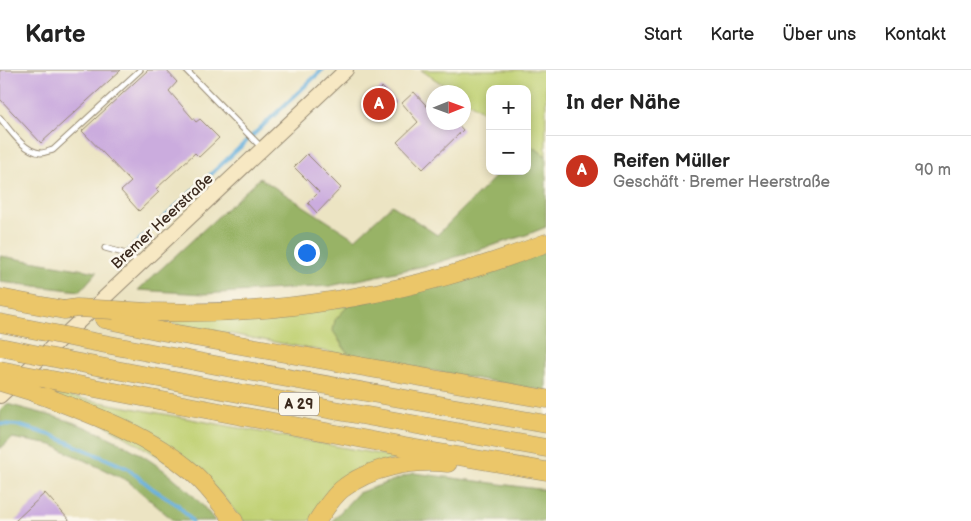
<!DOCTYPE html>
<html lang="de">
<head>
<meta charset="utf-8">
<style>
	:root { --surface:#fff; --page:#f6f6f6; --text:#222; --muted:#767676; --line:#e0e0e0; --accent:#c8321e }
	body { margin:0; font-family:"Balsamiq Sans",sans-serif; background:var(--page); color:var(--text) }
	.controls { position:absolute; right:15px; top:15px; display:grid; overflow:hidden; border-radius:10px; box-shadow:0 2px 8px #0003 }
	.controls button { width:45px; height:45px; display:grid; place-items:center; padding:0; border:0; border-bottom:1px solid var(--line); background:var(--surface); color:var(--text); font:25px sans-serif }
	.compass { position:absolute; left:426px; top:15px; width:45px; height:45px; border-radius:50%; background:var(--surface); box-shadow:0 2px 8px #0003; rotate:89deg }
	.you { position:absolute; left:306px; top:182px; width:18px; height:18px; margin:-12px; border:4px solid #fff; border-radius:50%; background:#1a73e8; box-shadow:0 0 0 8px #1a73e833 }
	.badge { display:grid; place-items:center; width:32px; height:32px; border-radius:50%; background:var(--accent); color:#fff; font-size:16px; font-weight:700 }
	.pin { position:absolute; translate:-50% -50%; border:2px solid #fff; box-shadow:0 1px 5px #0006 }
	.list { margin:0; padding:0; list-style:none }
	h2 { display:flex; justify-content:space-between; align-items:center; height:65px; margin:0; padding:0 20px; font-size:21px }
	h2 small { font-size:16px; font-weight:400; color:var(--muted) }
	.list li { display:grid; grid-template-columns:32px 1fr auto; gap:15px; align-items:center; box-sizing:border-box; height:70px; padding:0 20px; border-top:1px solid var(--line) }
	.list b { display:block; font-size:19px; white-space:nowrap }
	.list p { margin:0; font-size:16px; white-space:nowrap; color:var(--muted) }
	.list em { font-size:16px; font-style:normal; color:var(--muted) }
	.map { position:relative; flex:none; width:546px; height:451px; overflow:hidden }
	header { display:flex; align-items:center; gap:30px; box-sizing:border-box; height:70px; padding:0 25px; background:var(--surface); border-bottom:1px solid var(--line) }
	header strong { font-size:24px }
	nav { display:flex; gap:28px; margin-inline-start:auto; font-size:18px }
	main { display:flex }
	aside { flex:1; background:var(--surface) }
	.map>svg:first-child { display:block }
	.green { fill:#c1d174; stroke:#7e7e49 }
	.forest { fill:#98b366; stroke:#6a6e42 }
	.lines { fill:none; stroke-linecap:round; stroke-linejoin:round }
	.stream { stroke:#64aedc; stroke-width:4 }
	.building { fill:#cbacde }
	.service-casing { stroke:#948770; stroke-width:7 }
	.secondary-casing { stroke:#948770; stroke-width:16 }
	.motorway-casing { stroke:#948770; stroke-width:19 }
	.service { stroke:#fff; stroke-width:5 }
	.secondary { stroke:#f7e8c3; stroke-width:14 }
	.motorway { stroke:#ebc669; stroke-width:18 }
	.motorway-bridge-casing { stroke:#948770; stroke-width:19; stroke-linecap:butt }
	.motorway-bridge { stroke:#ebc669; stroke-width:18 }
	.labels { text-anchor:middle; stroke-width:5; stroke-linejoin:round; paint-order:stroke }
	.shield { fill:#fbf7ec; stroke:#75685c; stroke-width:1 }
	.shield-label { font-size:14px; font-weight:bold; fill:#3b2a1e }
	.street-label { font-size:15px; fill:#3b2a1e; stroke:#fbf7ec }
</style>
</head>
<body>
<header>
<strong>Karte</strong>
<nav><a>Start</a><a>Karte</a><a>Über uns</a><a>Kontakt</a></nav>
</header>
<main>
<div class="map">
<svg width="546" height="451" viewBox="0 0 546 451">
	<rect width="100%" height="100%" fill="#fbf7ec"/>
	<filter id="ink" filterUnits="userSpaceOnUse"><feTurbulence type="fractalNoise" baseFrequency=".02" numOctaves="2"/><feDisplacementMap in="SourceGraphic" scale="10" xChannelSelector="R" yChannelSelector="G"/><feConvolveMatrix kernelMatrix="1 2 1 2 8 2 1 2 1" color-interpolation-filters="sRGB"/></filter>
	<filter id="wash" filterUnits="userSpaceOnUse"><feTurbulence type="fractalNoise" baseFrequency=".0096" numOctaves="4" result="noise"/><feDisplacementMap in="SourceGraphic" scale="20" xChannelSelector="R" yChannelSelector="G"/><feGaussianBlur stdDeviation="1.12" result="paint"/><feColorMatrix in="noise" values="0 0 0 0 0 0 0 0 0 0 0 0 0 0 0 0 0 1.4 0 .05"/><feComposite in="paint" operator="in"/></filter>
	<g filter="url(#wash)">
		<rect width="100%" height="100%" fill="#ece4c3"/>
		<g class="green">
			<path d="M421 0H546V86L527 73V19H490V47L464 29 463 22H454Z"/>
			<path d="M348 236 339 271 350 286 155 250Z"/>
			<path d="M51 323 394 387 405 388 379 393 309 451H243L219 422Z"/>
		</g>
		<g class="forest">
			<path d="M528 74 546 86V157L526 165 433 194 330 216 204 224 138 220 260 108 355 169 392 135 437 165 501 101H527Z"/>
			<path d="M546 182V321L350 286 333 261 335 250 348 236Z"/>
			<path d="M0 186 97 202 80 221 0 212Z"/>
			<path d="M7 334C31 341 57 346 80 355 131 374 183 407 215 451H174L128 411 52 375 12 368 0 379V341Z"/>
			<path d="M414 403 546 420V451H332L358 423Z"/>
		</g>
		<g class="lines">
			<g class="stream">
				<path d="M252 66 322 0"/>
				<path d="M129 180 249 69"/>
				<path d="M114 194 122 187"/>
				<path d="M0 354 17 355 51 365 127 398 153 419 178 435 192 451"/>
			</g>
		</g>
		<g id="blocks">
			<g class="building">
				<path d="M0 0H121L41 73 0 29Z"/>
				<path d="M148 0H166L177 12 169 21 196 52 200 49 219 68 199 87 195 83 156 119 159 122 139 141 121 121 131 112 82 61Z"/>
				<path d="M382 17 396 32 376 52 362 37Z"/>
				<path d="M414 22 434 44V52H456L463 60 423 99 397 72 418 52 402 33Z"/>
				<path d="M307 84 341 118 317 143 308 133 319 122 294 97Z"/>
				<path d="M45 423 70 451H15Z"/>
			</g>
		</g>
	</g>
	<g filter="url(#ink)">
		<use href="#blocks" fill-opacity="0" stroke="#948770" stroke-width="1"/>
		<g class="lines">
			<g class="service-casing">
				<g id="service">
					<path d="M186 0 261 77"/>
					<path d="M0 48C10 60 24 82 41 83 44 83 49 81 53 80L140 0"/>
					<path d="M105 178 130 185 139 194"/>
				</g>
			</g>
			<g class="secondary-casing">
				<path id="secondary" d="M0 326 346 0"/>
			</g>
			<g class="motorway-casing">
				<g id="motorway">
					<path d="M0 228 64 240"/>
					<path d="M114 240C261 251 409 226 546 173"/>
					<path d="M104 249 160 261 546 329"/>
					<path d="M0 253 41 261"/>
					<path d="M84 270 231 298 546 354"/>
					<path d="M0 277 20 281"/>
					<path d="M64 290 227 321 546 378"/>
					<path d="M47 309 405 377 546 401"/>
					<path d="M33 322C88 343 147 363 192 402 208 416 221 434 234 451"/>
					<path d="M317 451C324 440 332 428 341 420 369 397 413 389 448 393"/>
				</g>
			</g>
			<use href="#service" class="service"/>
			<use href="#secondary" class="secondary"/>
			<use href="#motorway" class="motorway"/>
			<g class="motorway-bridge-casing">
				<g id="motorway-bridge">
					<path d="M64 240 77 238 114 240"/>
					<path d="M41 261 84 270"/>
					<path d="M20 281 64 290"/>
					<path d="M0 300 47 309"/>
					<path d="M0 312 33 322"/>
				</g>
			</g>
			<use href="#motorway-bridge" class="motorway-bridge"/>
		</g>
	</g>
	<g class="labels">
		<rect class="shield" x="279" y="322.5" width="40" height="23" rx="4"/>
		<g class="shield-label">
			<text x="299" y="339">A 29</text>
		</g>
		<g class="street-label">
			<text transform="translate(162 151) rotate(-43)" y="5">Bremer Heerstraße</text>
		</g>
	</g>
</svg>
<div class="controls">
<button>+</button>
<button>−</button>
</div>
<svg class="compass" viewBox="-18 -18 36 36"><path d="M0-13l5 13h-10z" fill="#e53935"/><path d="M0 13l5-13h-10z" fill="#767676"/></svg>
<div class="you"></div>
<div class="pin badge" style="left:379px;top:34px">A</div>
</div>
<aside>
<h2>In der Nähe<small></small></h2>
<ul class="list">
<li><span class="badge">A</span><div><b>Reifen Müller</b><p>Geschäft · Bremer Heerstraße</p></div><em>90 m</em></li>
</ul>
</aside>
</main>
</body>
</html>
